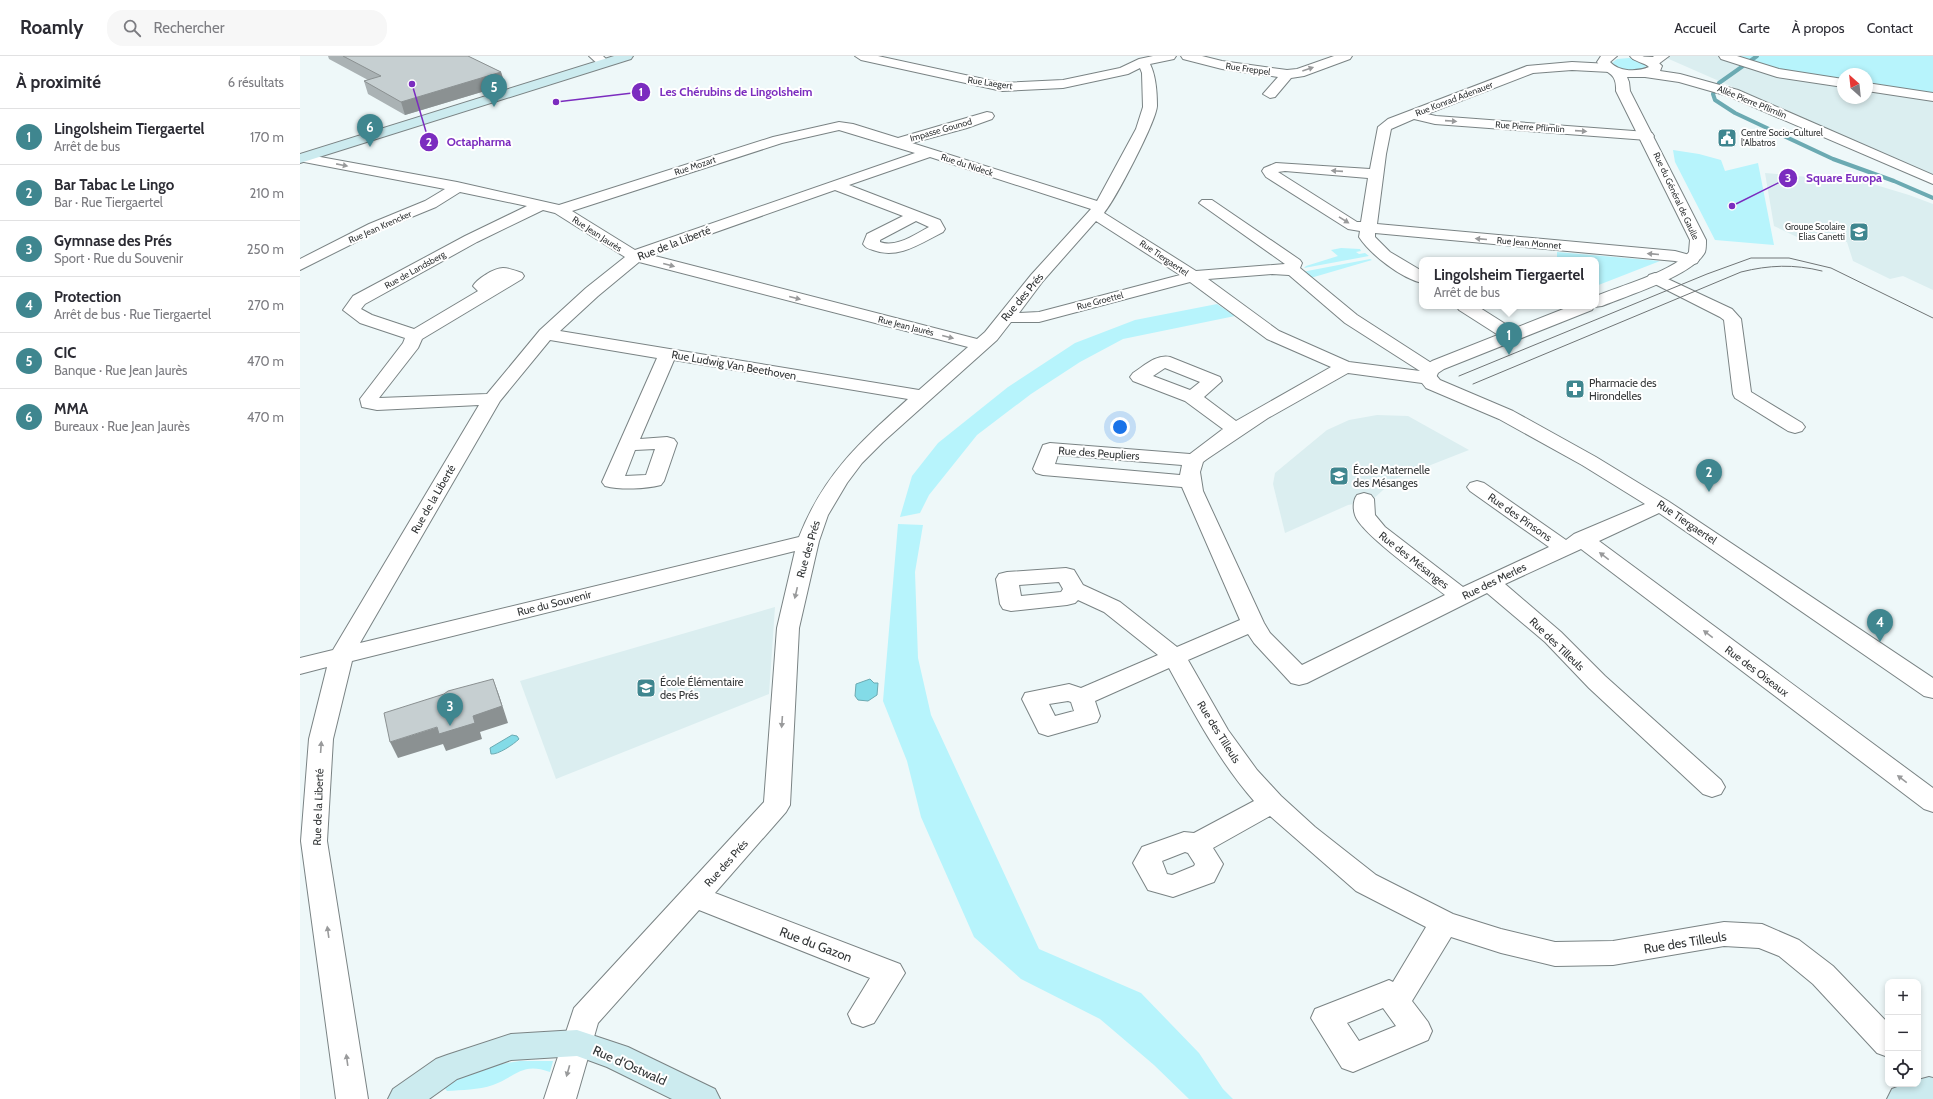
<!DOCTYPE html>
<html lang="fr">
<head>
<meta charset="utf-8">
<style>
	:root { --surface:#fff; --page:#f7f7f7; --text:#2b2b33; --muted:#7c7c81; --line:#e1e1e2; --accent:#3f868f }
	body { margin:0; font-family:Cabin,sans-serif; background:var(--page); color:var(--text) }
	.controls { position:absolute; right:12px; bottom:12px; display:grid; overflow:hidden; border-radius:8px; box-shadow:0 2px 6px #0003 }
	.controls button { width:36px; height:36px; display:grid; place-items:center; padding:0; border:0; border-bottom:1px solid var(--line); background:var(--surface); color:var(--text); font:20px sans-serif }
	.compass { position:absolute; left:1537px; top:12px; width:36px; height:36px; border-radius:50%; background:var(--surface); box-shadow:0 2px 6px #0003; rotate:333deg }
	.you { position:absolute; left:820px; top:371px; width:14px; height:14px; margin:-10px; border:3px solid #fff; border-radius:50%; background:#1a73e8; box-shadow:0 0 0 6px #1a73e833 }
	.badge { display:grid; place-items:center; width:26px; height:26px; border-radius:50%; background:var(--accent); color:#fff; font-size:13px; font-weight:700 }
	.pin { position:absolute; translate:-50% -33px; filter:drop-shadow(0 1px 2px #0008) }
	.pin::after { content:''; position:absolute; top:21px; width:14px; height:12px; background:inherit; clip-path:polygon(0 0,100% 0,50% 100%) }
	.popup { position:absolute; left:1119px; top:201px; width:180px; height:52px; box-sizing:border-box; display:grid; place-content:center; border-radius:8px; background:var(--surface); filter:drop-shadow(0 1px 3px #0005); font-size:13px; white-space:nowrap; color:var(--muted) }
	.popup b { font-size:15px; color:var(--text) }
	.popup::after { content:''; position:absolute; left:50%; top:100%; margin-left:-8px; border:8px solid transparent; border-top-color:var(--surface) }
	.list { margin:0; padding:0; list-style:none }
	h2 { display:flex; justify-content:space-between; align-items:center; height:52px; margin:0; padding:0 16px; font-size:17px }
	h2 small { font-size:13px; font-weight:400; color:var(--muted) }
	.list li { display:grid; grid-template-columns:26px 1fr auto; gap:12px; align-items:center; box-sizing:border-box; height:56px; padding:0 16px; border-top:1px solid var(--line) }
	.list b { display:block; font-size:15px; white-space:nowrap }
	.list p { margin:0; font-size:13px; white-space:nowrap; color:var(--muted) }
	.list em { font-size:13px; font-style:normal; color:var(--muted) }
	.icon { flex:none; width:22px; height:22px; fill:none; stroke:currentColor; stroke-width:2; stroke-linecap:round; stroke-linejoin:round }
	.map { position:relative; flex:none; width:1633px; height:1043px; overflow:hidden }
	header { display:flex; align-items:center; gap:24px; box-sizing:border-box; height:56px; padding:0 20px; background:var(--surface); border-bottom:1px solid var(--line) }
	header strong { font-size:19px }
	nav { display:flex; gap:22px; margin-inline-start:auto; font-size:14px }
	.search { width:280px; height:36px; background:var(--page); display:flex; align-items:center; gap:10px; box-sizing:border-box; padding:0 14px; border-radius:16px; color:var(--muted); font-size:15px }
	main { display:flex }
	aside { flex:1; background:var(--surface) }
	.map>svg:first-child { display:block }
	.built { fill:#dbeef0 }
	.green { fill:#b7f4fc }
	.water { fill:#83dbe7; stroke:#6baab2 }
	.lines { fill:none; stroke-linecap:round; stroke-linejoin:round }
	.stream { stroke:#6baab2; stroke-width:4 }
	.minor-casing { stroke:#7a8384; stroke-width:2 }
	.tertiary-casing { stroke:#7a8384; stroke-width:2 }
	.secondary-casing { stroke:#7a8384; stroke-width:2 }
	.minor { fill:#fff; fill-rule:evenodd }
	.tertiary { fill:#fff; fill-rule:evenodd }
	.secondary { fill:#ccebef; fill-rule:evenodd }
	.tram { stroke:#707576; stroke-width:1 }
	.wall { fill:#aab2b4 }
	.shaded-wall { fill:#8b9192 }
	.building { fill:#c6cfd1; stroke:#8b9192 }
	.oneway { fill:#999a9b }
	.labels { text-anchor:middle; stroke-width:4; stroke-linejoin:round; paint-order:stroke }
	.far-street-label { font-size:9px; fill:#333637; stroke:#fff }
	.far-poi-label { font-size:9px; fill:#333637; stroke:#fff; text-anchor:start }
	.street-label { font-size:11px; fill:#333637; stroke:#fff }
	.poi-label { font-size:11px; fill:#333637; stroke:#fff; text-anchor:start }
	.near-street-label { font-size:13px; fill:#333637; stroke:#fff }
	.leader { fill:none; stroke:#7b2cbf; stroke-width:1.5 }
	.callout-dot { fill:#7b2cbf; stroke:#fff; stroke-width:1.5 }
	.mark-label { font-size:12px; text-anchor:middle; font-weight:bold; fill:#fff }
	.callout-label { font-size:12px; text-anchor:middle; font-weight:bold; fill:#7b2cbf; stroke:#fff; stroke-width:4; stroke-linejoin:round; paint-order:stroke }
</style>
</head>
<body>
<header>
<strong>Roamly</strong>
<div class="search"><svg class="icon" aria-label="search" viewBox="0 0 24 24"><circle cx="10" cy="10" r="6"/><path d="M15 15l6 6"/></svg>Rechercher</div>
<nav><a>Accueil</a><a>Carte</a><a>À propos</a><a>Contact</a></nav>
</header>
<main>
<aside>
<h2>À proximité<small>6 résultats</small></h2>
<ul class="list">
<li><span class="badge">1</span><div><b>Lingolsheim Tiergaertel</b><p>Arrêt de bus</p></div><em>170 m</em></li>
<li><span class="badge">2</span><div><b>Bar Tabac Le Lingo</b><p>Bar · Rue Tiergaertel</p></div><em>210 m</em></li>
<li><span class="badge">3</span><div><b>Gymnase des Prés</b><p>Sport · Rue du Souvenir</p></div><em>250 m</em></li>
<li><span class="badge">4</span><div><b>Protection</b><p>Arrêt de bus · Rue Tiergaertel</p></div><em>270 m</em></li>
<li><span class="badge">5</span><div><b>CIC</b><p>Banque · Rue Jean Jaurès</p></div><em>470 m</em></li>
<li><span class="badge">6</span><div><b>MMA</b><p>Bureaux · Rue Jean Jaurès</p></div><em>470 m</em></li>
</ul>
</aside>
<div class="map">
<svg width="1633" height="1043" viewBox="0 0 1633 1043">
	<rect width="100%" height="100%" fill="#eef8f9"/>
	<g class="built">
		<path d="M1362 0H1438L1543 26V42H1567V29L1633 40V118H1631Z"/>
		<path d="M1465 117 1566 126 1609 139 1633 148V234L1603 220 1590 223 1553 205 1547 186 1497 181 1474 170Z"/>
		<path d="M1077 359 1108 360 1169 394 1095 423 1071 445 1048 449 985 477 973 428 975 417 1027 374 1049 364Z"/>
		<path d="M475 551 469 638 256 723 220 625Z"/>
	</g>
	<g class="green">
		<path d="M1438 0H1633V40L1567 29V18H1543V26L1493 18Z"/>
		<path d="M1329 2 1336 3 1347 9C1341 18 1318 14 1312 7L1317 3Z"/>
		<path d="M1373 94 1399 98 1421 104 1425 115 1458 107 1474 189 1415 184 1375 106Z"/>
		<path d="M1041 192 1060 193 1061 195 1056 196 1059 198 1065 197 1069 200 1004 212 1006 210 1038 200 1031 194Z"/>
		<path d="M1257 196 1360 205 1296 230V204H1257Z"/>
		<path d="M1070 203 1072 204 1014 221H1008L1002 216Z"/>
		<path d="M917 248 935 260 823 283 780 306 731 338 677 379 629 439 620 457 600 461 612 420 638 387 708 331 775 287 835 264Z"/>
		<path d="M598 468 623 469 615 516 618 602 631 659 739 893 841 937 899 997 923 1033 933 1043H889L854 1009 800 963 721 923 674 881 621 761 607 705 583 645Z"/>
		<path d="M220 1005H253L250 1016C222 1006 217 1020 193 1029 178 1034 162 1034 147 1035L143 1030C169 1015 191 1009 220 1005Z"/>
	</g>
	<g class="water">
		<path d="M570 623 574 627H578L577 639 568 645 558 644 555 640 556 628Z"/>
		<path d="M212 679 217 680 219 683C214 688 198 699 191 698L190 692Z"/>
	</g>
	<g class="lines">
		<path class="stream" d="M1457 0 1419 27 1413 38 1415 44 1435 57 1533 103 1594 125 1633 142"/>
		<g class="minor-casing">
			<g id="minor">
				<path d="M289 0H303L310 7 304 11 300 10Z"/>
				<path d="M555 0H578L702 27 763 24 820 12 839 3 853 0H876L874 3 850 8C856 20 857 37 857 50 856 66 815 144 804 157L896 215 985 208 899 147 902 144H912L1000 204 1002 207 1000 212 1057 259 1136 310 1139 314 1135 318 1140 324 1213 355 1296 401 1368 445 1633 622V642L1624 640 1359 457 1299 485 1633 732V756L1624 753 1281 493 1205 528 1261 576 1305 620 1421 724 1425 731 1421 738 1412 741 1403 738 1289 632 1245 586 1187 537 1007 627 999 629 991 627 954 587 948 578 888 604 928 674 957 714 981 740 1015 771 1076 819 1153 858 1201 873 1255 886 1313 885 1424 866 1462 868 1499 884 1533 910 1588 967V1001L1577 997 1513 928 1479 900 1459 892 1424 890 1313 909 1255 910 1201 897 1151 881 1112 945 1128 966 1132 975 1128 984 1053 1016 1042 1012 1011 962 1015 953 1079 928 1089 924 1093 926 1126 871 1056 835 970 760 913 792 923 808 914 826 873 841 848 834 833 807 842 791 884 776 894 777 954 745C919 705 895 659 869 612L795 645 800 660 797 666 748 680 739 677 722 643 725 637 769 628 781 632 858 599 804 556 778 544 775 547 767 549 711 555 703 553 700 548 696 523 699 518 707 516 766 512 774 514 783 529 820 546 877 591 940 564 882 431 743 419 736 417 733 413 743 389 750 387 890 398 923 373 885 345 833 325 830 321 833 317C844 310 856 298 870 301L920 321 922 325 904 341 936 365 1031 311 967 283 890 226 739 266H711L697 284 583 386 562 407 547 427 528 459 519 485 499 572 490 749 486 756 415 837 600 908 605 917 574 967 563 971 552 967 548 958 570 922 399 854 298 967 276 1043H244L274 952 464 746 477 572 495 495 52 605 33 683 27 785 68 1043H36L1 785 9 683 27 611 0 618V602L33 594 179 349 77 354 62 351 60 343 103 287 105 282 60 267 43 254 53 240 165 180 227 150 160 136 136 151 80 174 0 214V203L69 168 125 145 145 133 4 106 0 105V99L4 98 157 126 259 149 473 81 539 66 553 68 598 82 687 56 692 57 694 60 692 63 667 72 612 87 797 145 836 73 843 51 842 17 840 12 828 18 763 32 702 35 561 4ZM539 74 615 97 335 194 272 155 482 87ZM630 101 791 153 731 219 685 276 677 283 351 199 535 134 603 160 567 178 563 188C566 192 569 193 573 194 598 204 621 187 643 176L645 173 640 164 549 129ZM243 154 255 157 325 201 286 232 240 274 187 338 79 342 118 292 122 283 222 223 224 220 222 217C216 215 209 212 203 212 194 212 177 223 173 230L178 235 114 273 72 259 61 253 65 248 177 186ZM616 165 629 171C614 179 596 192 580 186V184ZM796 165 880 219 739 256 719 257 743 225ZM339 206 668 291 619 334 260 275 298 240ZM972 218 989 219 1045 267 1120 315 1049 306 979 275 908 223ZM250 284 357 302 302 426 305 430C321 434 345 433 361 429L364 425 377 387 374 383 367 381 340 383 374 304 608 343C559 387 524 418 499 481L60 587 200 345ZM865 312 900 326 890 334 853 320ZM1048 317 1122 327 1126 332 1199 363 1282 409 1345 448 1274 478 1266 484 1184 427 1177 425 1170 427 1167 431 1170 435 1249 491 1163 531 1085 471 1075 459 1074 443 1071 439 1064 437 1057 439C1053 444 1053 453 1055 459 1060 477 1128 525 1145 539L1002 609 970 577 964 567 903 435 900 416 903 406 907 403 968 362ZM355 393 346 419 325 420 335 394ZM758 399 882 409 880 419 755 408ZM759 526 763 533 761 536 721 540 719 529ZM768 645 771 646 774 655 755 660 749 648ZM885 796 888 797 895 808 894 810 872 819 867 818 862 805ZM1083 952 1096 970 1059 985 1047 967Z"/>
				<path d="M881 0H902L922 5 987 14 997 13 1034 0H1052L1050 3 1004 20 991 22 975 41 970 42 963 38 978 21 922 13 883 3Z"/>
				<path d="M1331 0H1344L1338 4 1333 3Z"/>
				<path d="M1354 0H1369L1357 9H1349L1347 6Z"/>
				<path d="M1419 0H1437L1479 13 1543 23V31L1477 21 1421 3Z"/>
				<path d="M1272 6 1310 8 1316 12 1310 16 1272 14 1233 17 1127 58 1136 60 1347 76 1352 77 1354 80 1352 83 1347 84 1135 68 1114 63 1091 73 1086 98 1077 168 1375 195 1397 201 1399 204 1397 207 1391 209 1375 205 1075 177V181L1090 196 1122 215V227C1101 222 1071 199 1059 181L1060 175 1048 173 966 121 962 115 964 112 976 107 1070 113 1078 71 1088 63 1227 10ZM985 115 1068 122 1061 166H1057L978 116Z"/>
				<path d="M1567 27 1633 37V45L1567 35Z"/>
				<path d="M1355 217 1432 253 1441 263 1451 336 1502 367 1505 371 1502 375 1495 377 1488 375 1435 342 1433 338 1424 264 1420 261 1349 225 1347 222 1349 219Z"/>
				<path d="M1156 250H1177L1218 276 1221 280 1218 284 1212 285 1206 284 1159 254Z"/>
			</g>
		</g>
		<g class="tertiary-casing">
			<path id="tertiary" d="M1301 0H1317L1310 6C1319 16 1337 16 1349 11 1344 6 1334 6 1330 0L1353 1 1362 10 1360 15 1380 18 1438 34 1633 119V128L1428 40 1379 26 1345 21H1327L1329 26 1330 35 1406 184C1406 188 1406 193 1405 196 1394 219 1326 240 1302 250L1294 251 1292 254 1144 313 1138 317 1134 326 1128 328 1122 326 1119 322 1124 310 1132 305 1271 250H1296V240C1320 230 1374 215 1389 196L1390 184 1316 35C1317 15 1306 19 1297 6Z"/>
		</g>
		<g class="secondary-casing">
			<g id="secondary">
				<path d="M314 0H333L331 3 0 107V98Z"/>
				<path d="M277 974 328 991 415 1033 420 1043H372L307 1011 277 1000 211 1004 157 1023 129 1043H88L93 1033 136 1003 147 999 211 978Z"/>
				<path d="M1629 1021 1633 1022V1043H1587L1592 1033 1605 1028H1618V1024Z"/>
			</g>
		</g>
		<use href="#minor" class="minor"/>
		<use href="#tertiary" class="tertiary"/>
		<use href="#secondary" class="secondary"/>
		<g class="tram">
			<path d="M1159 320 1407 218 1451 202H1489L1531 212 1633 262"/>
			<path d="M1173 328 1441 216C1469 209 1494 208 1522 215"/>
		</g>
	</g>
	<path class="wall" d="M28 0H168L201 16 205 29 105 59 68 38 64 25 68 24 29 3Z"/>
	<g class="shaded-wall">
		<path d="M201 16 205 29 105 59 101 46Z"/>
		<path d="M193 623 199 639 208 667 180 676 182 683 146 695 143 688 98 702 90 686 173 660Z"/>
	</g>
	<g class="building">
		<path d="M43 0H168L201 16 101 46 64 25 81 20Z"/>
		<path d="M193 623 202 650 173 660 175 667 139 678 137 671 90 686 84 657 144 638 148 635Z"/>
	</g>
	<defs><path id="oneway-solid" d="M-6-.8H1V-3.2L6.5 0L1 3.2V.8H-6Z"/></defs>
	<g class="oneway">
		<use href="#oneway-solid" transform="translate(1008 13) rotate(-19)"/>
		<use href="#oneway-solid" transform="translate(1151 65) rotate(4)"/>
		<use href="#oneway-solid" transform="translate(1281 75) rotate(4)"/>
		<use href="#oneway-solid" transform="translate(42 109) rotate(11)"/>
		<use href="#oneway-solid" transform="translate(1037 115) rotate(-176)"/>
		<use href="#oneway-solid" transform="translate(1044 164) rotate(32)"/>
		<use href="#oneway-solid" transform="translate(1181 183) rotate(-175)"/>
		<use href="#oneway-solid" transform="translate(1353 198) rotate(-175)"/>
		<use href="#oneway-solid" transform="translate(369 209) rotate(15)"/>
		<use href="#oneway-solid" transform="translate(495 242) rotate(14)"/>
		<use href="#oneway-solid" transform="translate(648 281) rotate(14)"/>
		<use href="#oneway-solid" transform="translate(1304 500) rotate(-143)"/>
		<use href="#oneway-solid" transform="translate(496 537) rotate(103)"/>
		<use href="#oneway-solid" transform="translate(1408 578) rotate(-143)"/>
		<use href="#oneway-solid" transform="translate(482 666) rotate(94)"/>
		<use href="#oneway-solid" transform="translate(21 691) rotate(-86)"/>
		<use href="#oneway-solid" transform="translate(1602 723) rotate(-143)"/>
		<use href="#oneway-solid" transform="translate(28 876) rotate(-98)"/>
		<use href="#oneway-solid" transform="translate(47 1004) rotate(-98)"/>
		<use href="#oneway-solid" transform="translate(268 1015) rotate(106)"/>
	</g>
	<defs>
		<g id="civic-square" transform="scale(1)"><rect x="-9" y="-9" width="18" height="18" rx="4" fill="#3f868f" stroke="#fff"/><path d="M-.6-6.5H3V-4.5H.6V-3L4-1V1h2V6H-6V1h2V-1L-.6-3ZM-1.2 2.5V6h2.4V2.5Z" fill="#fff"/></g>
		<g id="school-square" transform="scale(1)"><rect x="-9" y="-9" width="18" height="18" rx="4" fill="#3f868f" stroke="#fff"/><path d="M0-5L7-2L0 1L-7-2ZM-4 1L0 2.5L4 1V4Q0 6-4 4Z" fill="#fff"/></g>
		<g id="pharmacy-square" transform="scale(1)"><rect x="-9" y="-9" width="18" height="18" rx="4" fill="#3f868f" stroke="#fff"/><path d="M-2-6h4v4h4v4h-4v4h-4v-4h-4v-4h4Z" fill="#fff"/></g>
	</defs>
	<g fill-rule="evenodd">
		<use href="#civic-square" x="1427" y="82"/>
		<use href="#school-square" x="1559" y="176"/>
		<use href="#pharmacy-square" x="1275" y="333"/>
		<use href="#school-square" x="1039" y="420"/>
		<use href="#school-square" x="346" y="632"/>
	</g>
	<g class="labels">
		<g class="far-street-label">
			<text transform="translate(948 13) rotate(8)" y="3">Rue Freppel</text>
			<text transform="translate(690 27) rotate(8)" y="3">Rue Laegert</text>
			<text transform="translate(1154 43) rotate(-21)" y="3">Rue Konrad Adenauer</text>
			<text transform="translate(1452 46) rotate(22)" y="3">Allée Pierre Pflimlin</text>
			<text transform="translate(1230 71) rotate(4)" y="3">Rue Pierre Pflimlin</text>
			<text transform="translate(641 74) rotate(-16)" y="3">Impasse Gounod</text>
			<text transform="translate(667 109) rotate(18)" y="3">Rue du Nideck</text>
			<text transform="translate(395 110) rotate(-18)" y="3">Rue Mozart</text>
			<text transform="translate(1376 140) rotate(65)" y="3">Rue du Général de Gaulle</text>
			<text transform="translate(80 171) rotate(-24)" y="3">Rue Jean Krencker</text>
			<text transform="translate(297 178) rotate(33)" y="3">Rue Jean Jaurès</text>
			<text transform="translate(1229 187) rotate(5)" y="3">Rue Jean Monnet</text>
			<text transform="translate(864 202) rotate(34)" y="3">Rue Tiergaertel</text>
			<text transform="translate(115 214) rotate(-29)" y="3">Rue de Landsberg</text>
			<text transform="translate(800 245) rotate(-15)" y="3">Rue Groettel</text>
			<text transform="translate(606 270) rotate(14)" y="3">Rue Jean Jaurès</text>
		</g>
		<g class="far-poi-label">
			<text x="1441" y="80">Centre Socio-Culturel<tspan x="1441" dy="10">l'Albatros</tspan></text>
			<text x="1545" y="174" text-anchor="end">Groupe Scolaire<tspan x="1545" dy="10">Elias Canetti</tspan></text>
		</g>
		<g class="street-label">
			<text transform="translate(374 187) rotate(-21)" y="4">Rue de la Liberté</text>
			<text transform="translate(722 241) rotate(-50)" y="4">Rue des Prés</text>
			<text transform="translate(434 309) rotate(10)" y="4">Rue Ludwig Van Beethoven</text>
			<text transform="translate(799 397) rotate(4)" y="4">Rue des Peupliers</text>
			<text transform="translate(133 443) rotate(-60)" y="4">Rue de la Liberté</text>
			<text transform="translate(1220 461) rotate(35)" y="4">Rue des Pinsons</text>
			<text transform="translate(1387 466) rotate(34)" y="4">Rue Tiergaertel</text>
			<text transform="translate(508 493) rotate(-74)" y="4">Rue des Prés</text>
			<text transform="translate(1114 504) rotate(38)" y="4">Rue des Mésanges</text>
			<text transform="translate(1194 525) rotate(-26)" y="4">Rue des Merles</text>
			<text transform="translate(254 547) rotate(-14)" y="4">Rue du Souvenir</text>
			<text transform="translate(1257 588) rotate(44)" y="4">Rue des Tilleuls</text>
			<text transform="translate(1457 615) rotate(37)" y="4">Rue des Oiseaux</text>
			<text transform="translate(919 676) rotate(58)" y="4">Rue des Tilleuls</text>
			<text transform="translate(18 751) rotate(-88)" y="4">Rue de la Liberté</text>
			<text transform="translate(426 807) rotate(-48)" y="4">Rue des Prés</text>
		</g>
		<g class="poi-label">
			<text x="1289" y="331">Pharmacie des<tspan x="1289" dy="13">Hirondelles</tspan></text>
			<text x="1053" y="418">École Maternelle<tspan x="1053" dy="13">des Mésanges</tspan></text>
			<text x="360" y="630">École Élémentaire<tspan x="360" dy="13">des Prés</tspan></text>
		</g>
		<g class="near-street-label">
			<text transform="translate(1385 886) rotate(-9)" y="5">Rue des Tilleuls</text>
			<text transform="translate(516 888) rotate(21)" y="5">Rue du Gazon</text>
			<text transform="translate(330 1009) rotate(24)" y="5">Rue d'Ostwald</text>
		</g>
	</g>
	<path class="leader" d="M256 46L341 36M112 28L129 86M1432 150L1488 122"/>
	<g class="callout-dot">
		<circle cx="256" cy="46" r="4"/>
		<circle cx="112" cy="28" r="4"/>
		<circle cx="1432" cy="150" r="4"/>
		<circle cx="341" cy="36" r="10"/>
		<circle cx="129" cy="86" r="10"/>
		<circle cx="1488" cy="122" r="10"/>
	</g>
	<g class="mark-label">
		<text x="341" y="40">1</text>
		<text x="129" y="90">2</text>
		<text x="1488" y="126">3</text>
	</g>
	<g class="callout-label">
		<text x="436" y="40">Les Chérubins de Lingolsheim</text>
		<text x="179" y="90">Octapharma</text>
		<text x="1544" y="126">Square Europa</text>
	</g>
</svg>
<div class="controls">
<button>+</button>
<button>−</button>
<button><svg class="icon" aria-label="locate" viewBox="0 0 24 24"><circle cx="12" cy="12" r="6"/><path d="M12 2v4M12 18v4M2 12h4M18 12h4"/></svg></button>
</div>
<svg class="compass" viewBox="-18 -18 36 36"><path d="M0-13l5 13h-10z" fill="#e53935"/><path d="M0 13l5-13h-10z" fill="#7c7c81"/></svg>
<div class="you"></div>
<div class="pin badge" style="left:1209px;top:299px">1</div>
<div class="popup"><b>Lingolsheim Tiergaertel</b>Arrêt de bus</div>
<div class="pin badge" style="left:1409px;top:436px">2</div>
<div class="pin badge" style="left:150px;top:670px">3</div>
<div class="pin badge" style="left:1580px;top:586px">4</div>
<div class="pin badge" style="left:194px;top:51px">5</div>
<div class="pin badge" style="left:70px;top:91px">6</div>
</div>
</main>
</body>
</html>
